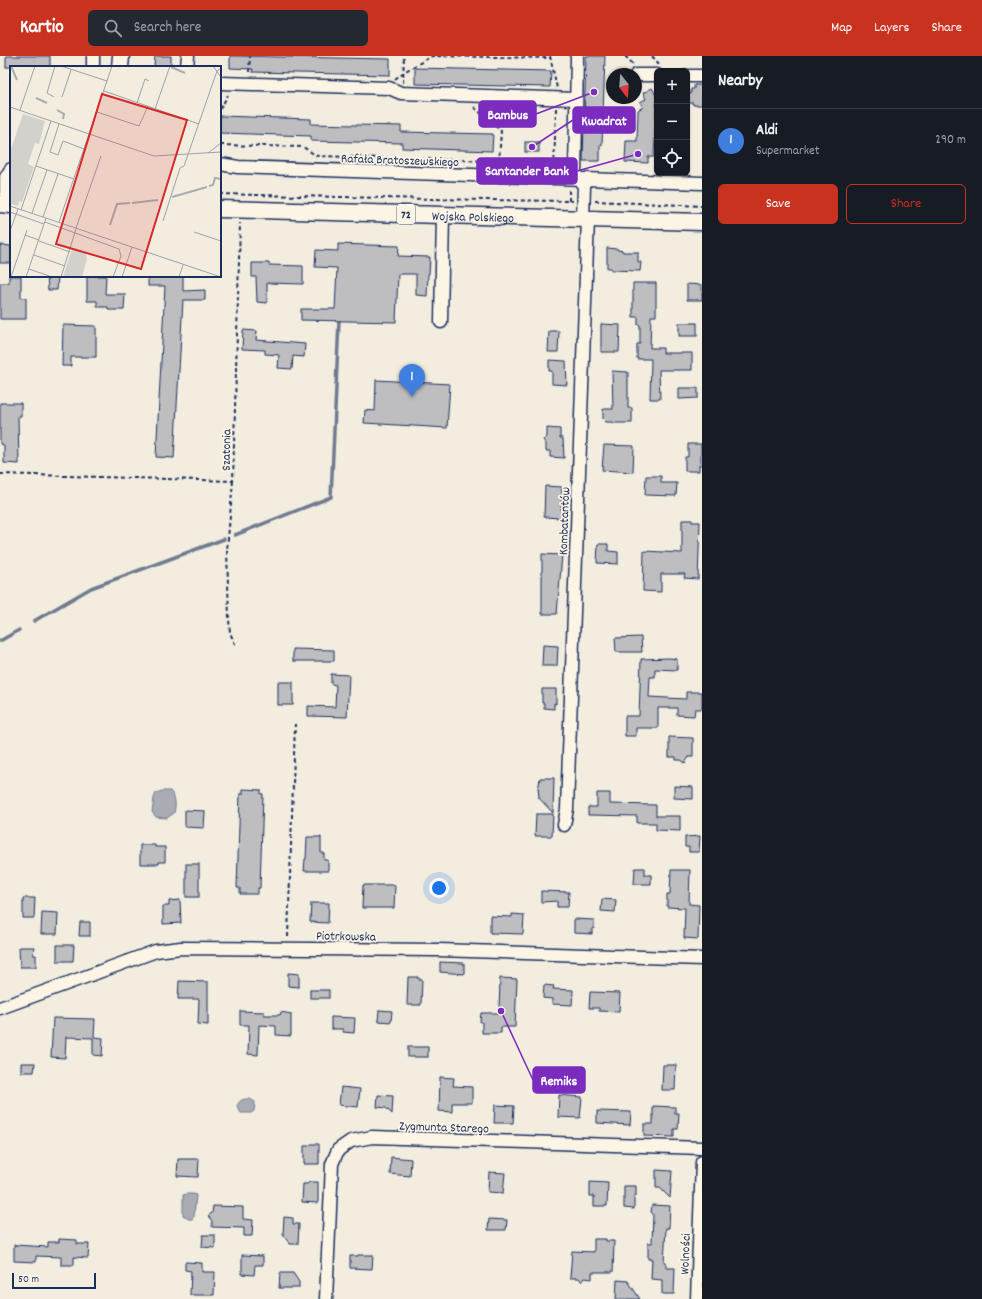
<!DOCTYPE html>
<html lang="en">
<head>
<meta charset="utf-8">
<style>
	:root { --surface:#171b24; --page:#242831; --text:#f1f3f6; --muted:#9ea1a6; --line:#363941; --accent:#c8321e }
	body { margin:0; font-family:Dekko,sans-serif; background:var(--page); color:var(--text) }
	.controls { position:absolute; right:12px; top:12px; display:grid; overflow:hidden; border-radius:6px; box-shadow:0 1px 3px #0004 }
	.controls button { width:36px; height:36px; display:grid; place-items:center; padding:0; border:0; border-bottom:1px solid var(--line); background:var(--surface); color:var(--text); font:20px sans-serif }
	.compass { position:absolute; left:606px; top:12px; width:36px; height:36px; border-radius:50%; background:var(--surface); box-shadow:0 1px 3px #0004; rotate:163deg }
	.scale { position:absolute; left:12px; bottom:10px; width:84px; box-sizing:border-box; padding-left:4px; border:2px solid #1b2f5e; border-top:0; font-size:11px; line-height:14px; white-space:nowrap; color:#1b2f5e; -webkit-text-stroke:3px #fcf5e5; paint-order:stroke }
	.you { position:absolute; left:439px; top:832px; width:14px; height:14px; margin:-10px; border:3px solid #fff; border-radius:50%; background:#1a73e8; box-shadow:0 0 0 6px #1a73e833 }
	.badge { display:grid; place-items:center; width:26px; height:26px; border-radius:50%; background:var(--accent); color:#fff; font-size:13px; font-weight:700 }
	.pin { position:absolute; translate:-50% -33px; filter:drop-shadow(0 1px 2px #0008) }
	.pin::after { content:''; position:absolute; top:21px; width:14px; height:12px; background:inherit; clip-path:polygon(0 0,100% 0,50% 100%) }
	.list { margin:0; padding:0; list-style:none }
	h2 { display:flex; justify-content:space-between; align-items:center; height:52px; margin:0; padding:0 16px; font-size:17px }
	h2 small { font-size:13px; font-weight:400; color:var(--muted) }
	.list li { display:grid; grid-template-columns:26px 1fr auto; gap:12px; align-items:center; box-sizing:border-box; height:64px; padding:0 16px; border-top:1px solid var(--line) }
	.list b { display:block; font-size:15px; white-space:nowrap }
	.list p { margin:0; font-size:13px; white-space:nowrap; color:var(--muted) }
	.list em { font-size:13px; font-style:normal; color:var(--muted) }
	.actions { display:flex; gap:8px; padding:12px 16px }
	.actions a { flex:1; padding:9px 0; border:1px solid var(--accent); border-radius:6px; text-align:center; font-size:14px; color:var(--accent) }
	.actions .main { background:var(--accent); color:#fff }
	.icon { flex:none; width:22px; height:22px; fill:none; stroke:currentColor; stroke-width:2; stroke-linecap:round; stroke-linejoin:round }
	.map { position:relative; flex:none; width:702px; height:1243px; overflow:hidden }
	header { display:flex; align-items:center; gap:24px; box-sizing:border-box; height:56px; padding:0 20px; background:var(--accent); color:#fff }
	header strong { font-size:19px }
	nav { display:flex; gap:22px; margin-inline-start:auto; font-size:14px }
	.search { width:280px; height:36px; background:var(--page); display:flex; align-items:center; gap:10px; box-sizing:border-box; padding:0 14px; border-radius:6px; color:var(--muted); font-size:15px }
	main { display:flex }
	aside { flex:1; background:var(--surface) }
	.map>svg:first-child { display:block }
	.water { fill:#a9acb3; stroke:#707a91 }
	.lines { fill:none; stroke-linecap:round; stroke-linejoin:round }
	.stream { stroke:#707a91; stroke-width:3.5 }
	.building { fill:#bebec0; stroke:#1b2f5e }
	.minor-casing { stroke:#1b2f5e; stroke-width:15 }
	.major-casing { stroke:#1b2f5e; stroke-width:19 }
	.path { stroke:#1b2f5e; stroke-width:2; stroke-dasharray:4 3; stroke-linecap:butt }
	.minor { stroke:#fcf5e5; stroke-width:12 }
	.major { stroke:#fcf5e5; stroke-width:16 }
	.labels { text-anchor:middle; stroke-width:3.5; stroke-linejoin:round; paint-order:stroke }
	.shield { fill:#fcf5e5; stroke:#5e6a86; stroke-width:1 }
	.shield-label { font-size:12px; font-weight:bold; fill:#1b2f5e }
	.street-label { font-size:13px; fill:#1b2f5e; stroke:#fcf5e5 }
	.inset-river { fill:none; stroke:#a9acb3; stroke-width:2 }
	.inset-road { fill:none; stroke:#9da1ac; stroke-width:1 }
	.view { fill:#d62828; fill-opacity:0.15; stroke:#d62828; stroke-width:2 }
	.inset-edge { fill:none; stroke:#1b2f5e; stroke-width:2 }
	.leader { fill:none; stroke:#7b2cbf; stroke-width:1.5 }
	.callout-dot { fill:#7b2cbf; stroke:#fcf5e5; stroke-width:1.5 }
	.callout { fill:#7b2cbf; stroke:#7b2cbf; stroke-width:1.5 }
	.callout-label { font-size:14px; text-anchor:middle; font-weight:bold; fill:#fff }
</style>
</head>
<body>
<header>
<strong>Kartio</strong>
<div class="search"><svg class="icon" aria-label="search" viewBox="0 0 24 24"><circle cx="10" cy="10" r="6"/><path d="M15 15l6 6"/></svg>Search here</div>
<nav><a>Map</a><a>Layers</a><a>Share</a></nav>
</header>
<main>
<div class="map">
<svg width="702" height="1243" viewBox="0 0 702 1243">
	<rect width="100%" height="100%" fill="#f3ede0"/>
	<filter id="ink" filterUnits="userSpaceOnUse"><feTurbulence type="fractalNoise" baseFrequency=".025" numOctaves="2"/><feDisplacementMap in="SourceGraphic" scale="8" xChannelSelector="R" yChannelSelector="G"/><feConvolveMatrix kernelMatrix="1 2 1 2 8 2 1 2 1" color-interpolation-filters="sRGB"/></filter>
	<g filter="url(#ink)">
		<g class="water">
			<path d="M162 735H170C176 742 176 748 174 757L167 762 156 761 152 756 154 742 156 737Z"/>
			<path d="M250 1043 255 1046 254 1055 251 1057H241L237 1050C240 1043 243 1043 250 1043Z"/>
			<path d="M187 1138H194L196 1139 194 1161 192 1163H188L183 1159V1139Z"/>
		</g>
		<g class="lines">
			<g class="stream">
				<path d="M235 479 331 441 339 265"/>
				<path d="M34 565 91 532 224 483"/>
				<path d="M0 585 19 574"/>
			</g>
		</g>
		<g class="building">
			<rect x="6" y="0" width="44" height="11"/>
			<path d="M155 0H171V11H154Z"/>
			<path d="M230 0 390 3V19L252 16 253 13 230 12Z"/>
			<path d="M586 0H605L602 89H600V105H583Z"/>
			<path d="M415 12 551 15 550 31 415 28Z"/>
			<path d="M694 29H702V49H693V47H688V38H691V33H694Z"/>
			<path d="M652 32 657 41 654 101H648V107L625 106 626 85H637L638 54 643 51 640 46 646 43 643 37Z"/>
			<path d="M220 60 311 63V68L401 70V76L493 78 492 95 402 92V87L311 85V80L220 77Z"/>
			<rect x="525" y="86" width="14" height="10"/>
			<path d="M338 188 399 190 398 200 430 201 429 218H428L427 240 416 239V218H398L396 266 301 264V253H335L337 212 315 211 316 194 338 195Z"/>
			<path d="M0 189 11 190V207H0Z"/>
			<path d="M607 192 618 193V194L623 195V196H638V206H641L640 215 611 214V212H607Z"/>
			<path d="M252 207H269V209L303 210V228L267 227V247L257 246 256 221H252Z"/>
			<path d="M9 220H21V242H26V263H0V227H9Z"/>
			<path d="M47 220H58L57 234H48Z"/>
			<path d="M87 220H106L105 238H125L124 254H108V251H97V245H87Z"/>
			<path d="M148 220H183V235L205 234V244H183L174 402 156 401 165 230H148Z"/>
			<path d="M633 227H656V260H651L650 292H663V297H692V314H659L660 343H650L651 303H637V288H640V269H638V261H633Z"/>
			<path d="M687 228 702 229V244H687Z"/>
			<rect x="679" y="267" width="18" height="13"/>
			<path d="M601 268 620 269 619 296H601Z"/>
			<path d="M63 269 96 270V301H71V310H62Z"/>
			<path d="M243 274 257 275 256 284 305 288 304 301 293 300 292 313 278 312 279 299 265 298V294L242 293Z"/>
			<path d="M549 275H559L558 296H548Z"/>
			<path d="M549 304 566 305 567 329 552 328V315H549Z"/>
			<path d="M612 315 628 316V352H632V367H613V366H606L603 363V353H613Z"/>
			<path d="M376 324 450 328 447 372 364 367 365 354 375 355Z"/>
			<path d="M679 332H698V342L679 343Z"/>
			<path d="M0 347H21V360H18L19 408 4 407V389L0 388Z"/>
			<path d="M547 372 560 373V382H563L564 402 550 401V395H546V388L543 384 547 381Z"/>
			<path d="M688 388H701V409H699V415H685V401H688Z"/>
			<path d="M604 389 634 390 633 416 602 414Z"/>
			<path d="M646 420H661V427H677L676 440 645 439Z"/>
			<path d="M545 430 562 431 561 462 544 461Z"/>
			<path d="M682 464H692V466H700L698 523 684 522 685 518H661V536L643 535 644 495 682 497Z"/>
			<path d="M598 488H608V495L618 496V508L597 507Z"/>
			<path d="M542 498 562 499 557 558H542Z"/>
			<path d="M641 581 642 596H616L615 582Z"/>
			<path d="M543 589 558 590 557 610H542Z"/>
			<path d="M293 593 334 594V605H293Z"/>
			<path d="M669 602 677 603V614L655 613V621H650L649 641 686 643V636H702V653H695L694 660 677 659V652H658V672H636V680H625V660H639L641 603Z"/>
			<path d="M331 618 349 619 347 661 308 660V650L335 651 336 629 331 628Z"/>
			<rect x="278" y="626" width="15" height="23"/>
			<path d="M542 633H556V648L554 647V653L544 652V647H542Z"/>
			<path d="M669 681 693 682V701H689L685 707 681 704H676V701H669Z"/>
			<path d="M540 722H554L553 757 539 742 538 731 539 729Z"/>
			<path d="M674 730 693 731V743L674 742Z"/>
			<path d="M243 733 261 734V738H263L260 832H258V838H240V832H237L240 738H243Z"/>
			<path d="M597 737H610V748L656 749V760H680V775L656 774V767H637V760L588 759V751H597Z"/>
			<path d="M185 754 205 755 204 772 185 771Z"/>
			<path d="M536 758H553L552 780H535Z"/>
			<path d="M700 780 699 796H689V791H685V781Z"/>
			<path d="M307 781H321V797H324V804H328V815H304L305 803H306Z"/>
			<path d="M140 789H155V791H165V806H159V808H140Z"/>
			<rect x="186" y="808" width="13" height="33"/>
			<path d="M635 812H645V819H651V828H634Z"/>
			<path d="M671 814H690L689 848 699 849 698 883 684 882 685 852 667 851V838H670Z"/>
			<path d="M363 829H395L394 852H362Z"/>
			<path d="M541 835 569 836 568 851H557V845L541 846Z"/>
			<path d="M23 842H35L34 862H23Z"/>
			<path d="M602 843 616 844 615 856 601 855Z"/>
			<path d="M180 844 181 867 163 868V850H169V845Z"/>
			<path d="M311 847H329L328 867 310 866Z"/>
			<path d="M42 856 58 857 57 878H41Z"/>
			<path d="M512 858 524 859 523 878 490 877V860L512 861Z"/>
			<path d="M574 863 594 864V873H592V878L574 877Z"/>
			<path d="M80 866H90V880H79Z"/>
			<path d="M57 889H74L73 905H57Z"/>
			<path d="M19 891H34L33 899H36V911H20Z"/>
			<path d="M440 906 464 907V918L440 916Z"/>
			<path d="M288 917 299 918V931L288 930Z"/>
			<path d="M408 921H418V923H422L421 949H407Z"/>
			<path d="M500 922 517 923 515 971H501V977H482V966H480L481 957H499Z"/>
			<path d="M179 925 208 926V969L198 968 199 943H178Z"/>
			<path d="M544 929 554 930 553 933 573 934 572 949 552 948V943L543 942Z"/>
			<rect x="310" y="934" width="19" height="8"/>
			<path d="M590 936 620 937 619 956 599 955V952H589Z"/>
			<path d="M379 954 392 955 391 966 378 965Z"/>
			<path d="M240 955 264 956V959H280L281 956 291 958V980L276 979V970L259 969 258 999 248 998 249 969H240Z"/>
			<path d="M331 961 355 962 354 977 343 976V973H331Z"/>
			<path d="M53 962 95 963 94 981 103 982 102 1000 93 999V982L66 981 65 1002 51 1001Z"/>
			<rect x="408" y="991" width="20" height="10"/>
			<path d="M21 1007H35L34 1016H21Z"/>
			<path d="M663 1009H676L675 1034H662Z"/>
			<path d="M440 1021 454 1022 453 1030 472 1031V1047H452V1056L439 1055Z"/>
			<path d="M341 1031 360 1033 358 1051 339 1049Z"/>
			<path d="M378 1039 393 1040 392 1058 386 1052 377 1051Z"/>
			<path d="M559 1039 582 1041 580 1062 558 1061Z"/>
			<path d="M495 1049 514 1050 513 1067H494Z"/>
			<path d="M653 1050 675 1051V1057H679L678 1073H674V1081L644 1080V1068H653Z"/>
			<path d="M597 1055 631 1056 630 1069 597 1067Z"/>
			<path d="M311 1088H319V1108H304V1090H309Z"/>
			<path d="M391 1101 411 1103 410 1120 390 1118Z"/>
			<path d="M178 1103H199L198 1121 177 1120Z"/>
			<path d="M656 1114 672 1115 670 1142 660 1132H656Z"/>
			<path d="M489 1116 505 1117 503 1137 488 1136Z"/>
			<path d="M310 1126H318V1147L302 1146 303 1128H307Z"/>
			<path d="M590 1126 608 1127 607 1150H594V1140H590Z"/>
			<path d="M624 1130H636V1140H634V1153L624 1152Z"/>
			<path d="M652 1149 670 1150 669 1172H666L664 1206H666V1212H675L674 1238H662V1224L651 1223 652 1203H648V1187H652L653 1158 651 1156Z"/>
			<path d="M213 1150 243 1151V1163L253 1164 252 1180H244V1172L212 1171V1165L208 1160 212 1157Z"/>
			<path d="M284 1161 293 1162V1168H299L298 1188H290L283 1179Z"/>
			<path d="M489 1163 507 1164 506 1174H488Z"/>
			<path d="M203 1179H215V1192L202 1191Z"/>
			<path d="M59 1183 77 1184V1188H89L88 1202 74 1201V1209H61V1201L36 1200V1206L14 1205V1189L48 1191V1186H59Z"/>
			<path d="M594 1183H606V1185H614L613 1216H592V1223L585 1222 582 1226 579 1222H570L572 1195 594 1196Z"/>
			<path d="M242 1199 263 1200V1209H255L254 1219 242 1218Z"/>
			<path d="M358 1199H373L372 1213 350 1212V1200H358Z"/>
			<path d="M185 1206 202 1207V1216H215L214 1239H190L191 1215 185 1214Z"/>
			<path d="M280 1217H293L299 1226V1232H279Z"/>
			<path d="M617 1224 628 1225 640 1243H616Z"/>
		</g>
		<g class="lines">
			<g class="minor-casing">
				<g id="minor">
					<path d="M577 0 575 118 584 130 583 163"/>
					<path d="M93 11V0"/>
					<path d="M187 11 188 0"/>
					<path d="M636 19H657"/>
					<path d="M687 20H702"/>
					<path d="M220 27 389 32 401 37 576 43"/>
					<path d="M220 108 238 111 702 127"/>
					<path d="M6 149V121L11 113"/>
					<path d="M441 266 443 159"/>
					<path d="M564 769 567 753 588 163"/>
					<path d="M0 952 156 895 181 892 439 894 702 903"/>
					<path d="M326 1243 332 1108 338 1094 351 1085 372 1081 702 1092"/>
					<path d="M697 1243 702 1106"/>
				</g>
			</g>
			<g class="major-casing">
				<g id="major">
					<path d="M120 11 121 0"/>
					<path d="M0 148 11 149"/>
					<path id="s1" d="M220 153 702 166"/>
				</g>
			</g>
			<g class="path">
				<path d="M550 0 557 32"/>
				<path d="M625 0 634 9"/>
				<path d="M652 0 659 8"/>
				<path d="M249 16 250 0"/>
				<path d="M395 23 404 16 432 0 551 2"/>
				<path d="M403 27 404 0"/>
				<path d="M474 51 501 75 499 105"/>
				<path d="M220 53 228 39"/>
				<path d="M220 89 303 91 317 100 564 107"/>
				<path d="M554 112 556 52"/>
				<path d="M220 138C338 141 455 144 573 145"/>
				<path d="M569 145V133"/>
				<path d="M595 145 702 150"/>
				<path d="M0 418 233 425 240 167"/>
				<path d="M233 425 227 494 229 563 230 577 236 590"/>
				<path d="M288 881 295 668"/>
			</g>
			<use href="#minor" class="minor"/>
			<use href="#major" class="major"/>
		</g>
	</g>
	<g class="labels">
		<rect class="shield" x="397" y="148" width="18" height="20" rx="3"/>
		<g class="shield-label">
			<text x="406" y="162">72</text>
		</g>
		<g class="street-label">
			<text transform="translate(400 103) rotate(2)" y="5">Rafała Bratoszewskiego</text>
			<text dy="5" stroke="none"><textPath href="#s1" startOffset="253">Wojska Polskiego</textPath></text>
			<text transform="translate(225 394) rotate(-89)" y="5">Szatonia</text>
			<text transform="translate(563 465) rotate(-88)" y="5">Kombatantów</text>
			<text transform="translate(346 879) rotate(1)" y="5">Piotrkowska</text>
			<text transform="translate(444 1070) rotate(2)" y="5">Zygmunta Starego</text>
			<text transform="translate(684 1198) rotate(-88)" y="5">Wolności</text>
		</g>
	</g>
	<g transform="translate(10 10)">
		<rect width="211" height="211" fill="#f3ede0"/>
		<path d="M13 48 35 55 29 78 25 77 18 98 24 101 12 136 9 135 8 140 0 138V86ZM62 183 76 188 77 193 72 211H53Z" fill="#d3d1cc"/>
		<path class="inset-river" d="M1 0 7 14M161 1 175 7M26 32 37 37M47 44 54 48 53 53M199 120 203 119 205 112 211 113M162 131 197 121M122 137 148 134M100 159 107 138 120 137"/>
		<path class="inset-road" d="M51 0 97 15M203 0 211 11M94 25 189 58M44 31 37 27 45 0M52 31 61 4M127 37 135 13 139 15M0 41 144 90 211 86M145 43 160 0M10 44 25 0M87 46 129 60 138 40M49 58 40 86 48 89 53 75 74 83M198 87 211 77M26 100 64 113M0 140 211 211M11 144 41 55M0 146 34 158M22 147 37 104M33 151 48 108M153 155 170 102 174 100 207 5 211 2M35 156 109 183 111 190 103 211M49 156 102 0M66 162 91 90M0 165 8 143M184 166 211 175M15 169 29 174M29 175 60 186M24 189 55 200M19 203 42 211M1 211 17 164M16 211 36 152M51 211 66 163M112 211 122 181M169 211 173 199"/>
		<path class="view" d="M92 28 177 54 131 203 46 178Z"/>
		<rect width="211" height="211" class="inset-edge"/>
	</g>
	<path class="leader" d="M594 36L536 58M532 91L573 64M638 98L577 115M501 955L533 1024"/>
	<g class="callout-dot">
		<circle cx="594" cy="36" r="4"/>
		<circle cx="532" cy="91" r="4"/>
		<circle cx="638" cy="98" r="4"/>
		<circle cx="501" cy="955" r="4"/>
	</g>
	<g class="callout">
		<rect x="479" y="45" width="57" height="26" rx="4"/>
		<rect x="573" y="51" width="62" height="26" rx="4"/>
		<rect x="477" y="102" width="100" height="26" rx="4"/>
		<rect x="533" y="1011" width="52" height="26" rx="4"/>
	</g>
	<g class="callout-label">
		<text x="508" y="63">Bambus</text>
		<text x="604" y="69">Kwadrat</text>
		<text x="527" y="119">Santander Bank</text>
		<text x="559" y="1029">Remiks</text>
	</g>
</svg>
<div class="controls">
<button>+</button>
<button>−</button>
<button><svg class="icon" aria-label="locate" viewBox="0 0 24 24"><circle cx="12" cy="12" r="6"/><path d="M12 2v4M12 18v4M2 12h4M18 12h4"/></svg></button>
</div>
<svg class="compass" viewBox="-18 -18 36 36"><path d="M0-13l5 13h-10z" fill="#e53935"/><path d="M0 13l5-13h-10z" fill="#9ea1a6"/></svg>
<div class="scale">50 m</div>
<div class="you"></div>
<div class="pin badge" style="left:412px;top:341px;background:#3f7fe0">1</div>
</div>
<aside>
<h2>Nearby<small></small></h2>
<ul class="list">
<li><span class="badge" style="background:#3f7fe0">1</span><div><b>Aldi</b><p>Supermarket</p></div><em>290 m</em></li>
</ul>
<div class="actions"><a class="main">Save</a><a>Share</a></div>
</aside>
</main>
</body>
</html>
